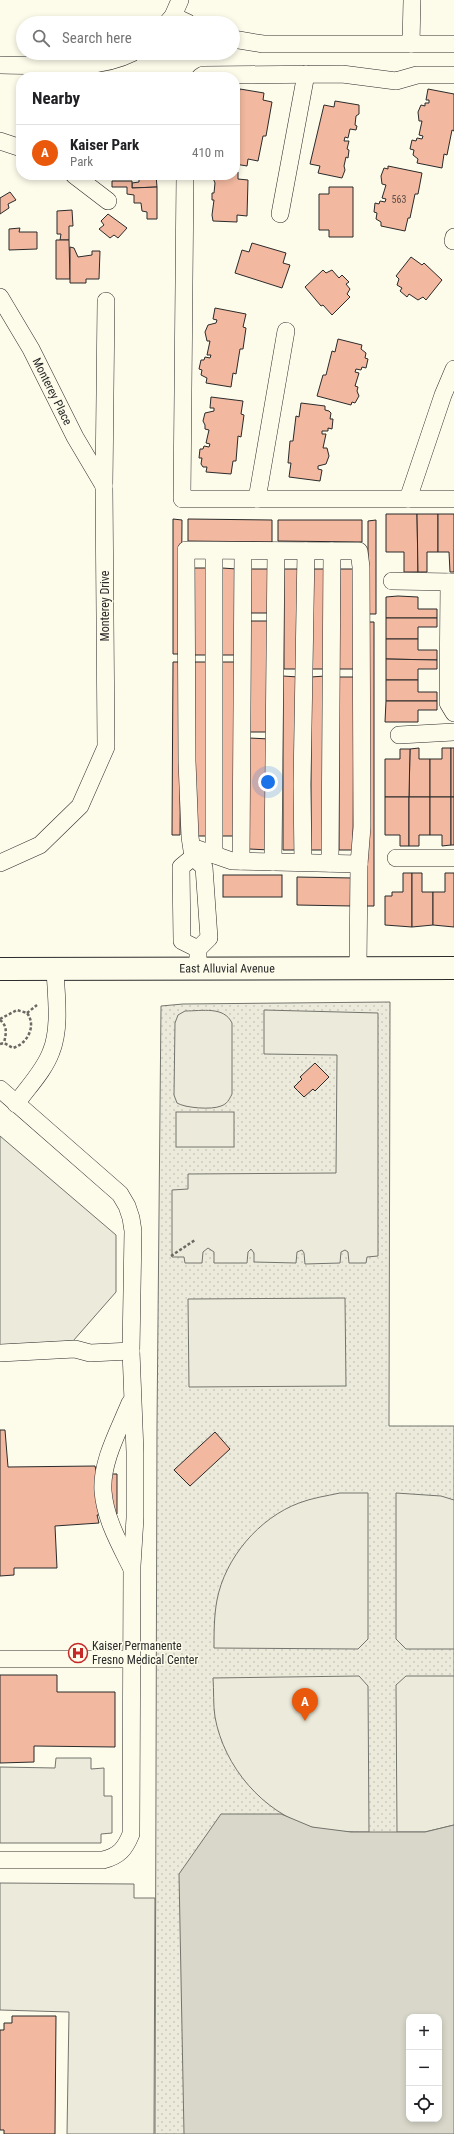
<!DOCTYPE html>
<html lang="en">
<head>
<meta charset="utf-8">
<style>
	:root { --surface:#fff; --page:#f6f6f6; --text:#202124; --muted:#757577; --line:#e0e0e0; --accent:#ea580c }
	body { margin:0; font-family:"Roboto Condensed",sans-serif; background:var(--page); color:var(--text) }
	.controls { position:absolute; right:12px; bottom:12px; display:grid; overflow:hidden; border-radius:8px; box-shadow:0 2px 6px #0003 }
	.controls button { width:36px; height:36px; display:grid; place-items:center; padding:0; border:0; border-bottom:1px solid var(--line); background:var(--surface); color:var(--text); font:20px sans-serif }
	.you { position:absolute; left:268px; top:782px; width:14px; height:14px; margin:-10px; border:3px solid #fff; border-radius:50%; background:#1a73e8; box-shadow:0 0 0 6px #1a73e833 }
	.badge { display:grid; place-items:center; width:26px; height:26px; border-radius:50%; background:var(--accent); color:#fff; font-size:13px; font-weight:700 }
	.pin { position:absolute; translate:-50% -33px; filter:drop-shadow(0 1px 2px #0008) }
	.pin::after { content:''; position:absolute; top:21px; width:14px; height:12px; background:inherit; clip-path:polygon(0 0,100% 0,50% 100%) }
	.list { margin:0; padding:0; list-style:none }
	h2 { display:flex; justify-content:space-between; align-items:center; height:52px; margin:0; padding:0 16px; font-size:17px }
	h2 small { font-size:13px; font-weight:400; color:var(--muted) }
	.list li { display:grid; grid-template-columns:26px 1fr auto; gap:12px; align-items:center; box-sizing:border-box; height:56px; padding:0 16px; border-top:1px solid var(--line) }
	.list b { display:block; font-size:15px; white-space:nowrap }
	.list p { margin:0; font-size:13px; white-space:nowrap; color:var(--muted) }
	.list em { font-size:13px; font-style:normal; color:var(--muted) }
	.icon { flex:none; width:22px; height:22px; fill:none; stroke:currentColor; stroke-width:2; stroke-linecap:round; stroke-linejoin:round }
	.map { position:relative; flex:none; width:454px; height:2134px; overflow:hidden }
	.search { position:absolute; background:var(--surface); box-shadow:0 2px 6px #0003; left:16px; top:16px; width:224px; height:44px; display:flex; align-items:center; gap:10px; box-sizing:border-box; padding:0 14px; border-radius:22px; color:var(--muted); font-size:15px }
	.panel { position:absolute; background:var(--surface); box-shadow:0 2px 6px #0003; left:16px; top:72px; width:224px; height:108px; border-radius:16px }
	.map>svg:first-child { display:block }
	.grass { fill:url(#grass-dots); stroke:#74746e; fill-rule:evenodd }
	.garden { fill:#ecebdb; stroke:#74746e }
	.parking { fill:#eceadb; stroke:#74746e }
	.water { fill:#d8d7c9; stroke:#74746e; fill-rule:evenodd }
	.building { fill:#f2b8a0; stroke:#2b2b2b }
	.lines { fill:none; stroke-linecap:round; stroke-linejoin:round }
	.minor-casing { stroke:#2b2b2b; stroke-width:18 }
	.major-casing { stroke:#2b2b2b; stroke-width:24 }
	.path { stroke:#6a6964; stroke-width:2.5; stroke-dasharray:3 2; stroke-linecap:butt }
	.minor { stroke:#fdfbea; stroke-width:17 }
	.major { stroke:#fdfbea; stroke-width:22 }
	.labels { text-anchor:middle; stroke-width:3; stroke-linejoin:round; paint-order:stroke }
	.number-label { font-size:10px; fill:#5d4e48 }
	.street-label { font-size:12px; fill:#2b2b2b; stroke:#fdfbea }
	.poi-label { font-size:12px; fill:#2b2b2b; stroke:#fdfbea; text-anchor:start }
</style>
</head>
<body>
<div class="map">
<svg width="454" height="2134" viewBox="0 0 454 2134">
	<defs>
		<pattern id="grass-dots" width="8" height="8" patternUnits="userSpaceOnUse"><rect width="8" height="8" fill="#ecebdb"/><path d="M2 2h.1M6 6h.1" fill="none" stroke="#cbcabc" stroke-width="1.8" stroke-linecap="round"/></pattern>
	</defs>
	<rect width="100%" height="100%" fill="#fdfbea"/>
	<path class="grass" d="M390 1002 389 1426H454V2134H155L157 1425 161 1006 183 1004ZM409 2017H439V2119H409Z"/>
	<g class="garden">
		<path d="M185 1011C202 1011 224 1006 232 1023V1094C229 1100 227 1104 221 1106 212 1110 185 1108 177 1103L174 1095 175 1023 178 1015Z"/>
		<rect x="176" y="1112" width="58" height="35"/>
		<path d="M345 1298 346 1386 189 1387 188 1299Z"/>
		<path d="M340 1493H368V1639L358 1649 214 1648C214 1632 214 1616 217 1600 225 1558 259 1518 299 1503 312 1498 326 1496 340 1493Z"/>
		<path d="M396 1493 441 1496 454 1500V1649H406L396 1639Z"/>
		<path d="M359 1676 368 1686 369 1832C350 1832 329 1832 311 1827 263 1812 224 1767 215 1717 213 1705 214 1690 213 1678Z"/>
		<path d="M406 1676H454V1825L425 1832H397L396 1685Z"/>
	</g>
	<g class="parking">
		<path d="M264 1010 378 1013V1256L367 1257 366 1263H349L348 1252 345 1250 341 1252 340 1263 305 1264 304 1253 302 1250 297 1252 296 1263 254 1262V1253L251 1249 248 1252 247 1263H214V1252L208 1248 203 1252 202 1263H185L184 1257H172V1190L188 1189V1174L336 1173 337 1055 264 1054Z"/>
		<path d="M0 1136 116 1235V1292L73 1341 0 1345Z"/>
		<path d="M56 1758H91V1769L104 1768V1796H112V1833L101 1834V1843H0V1767L55 1768Z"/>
		<path d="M0 1883 134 1884V1898H155L154 2134H67L69 2012 0 2010Z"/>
	</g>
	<path class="water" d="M221 1814H281L312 1827 351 1832H425L454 1825V2134H184L179 1874ZM409 2017H439V2119H409Z"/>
	<g class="building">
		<path d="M240 89 264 93 263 100 272 102 266 136H263L258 161 248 159 247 166 235 164V129H237L238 126 235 125V109Z"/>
		<path d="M428 89 454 94V131L452 130 447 155 444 154 442 168 417 163 418 159 413 155 414 150 410 149 412 140 416 141 417 138 422 139 423 136 419 135 422 121H419L418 112 421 105 425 106V103H429V100H426Z"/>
		<path d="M335 101 359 105V114L356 116 355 125 357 126 356 130 350 129 348 138 345 137 344 141H349L347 149 349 150 348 158 346 157 344 166 345 170 342 178 318 173 320 166 310 164 324 105 334 107Z"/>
		<path d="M388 166 422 173 418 194H415L410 218H408L405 231 381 226V222L376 219 377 213 374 212 375 203 379 204 380 201 385 202 386 199 382 198 386 185 382 184 381 176 384 168 388 169Z"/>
		<path d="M235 172H238V179L248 180 247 216 237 215V222L213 221 212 215 214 200H212V193H214L215 183 213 178 214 175H235Z"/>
		<path d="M135 175H156L157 187 132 188V183L139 182V176Z"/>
		<path d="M112 181H132V188L157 187V219H147V212L142 211 141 203H134V195L127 194V187H112Z"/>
		<path d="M329 187H353V237H329V230H319V194H329Z"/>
		<path d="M10 192 16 200 8 204 9 208 0 214V198Z"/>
		<path d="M72 210 73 226H69V240H60L61 234H57V211Z"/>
		<path d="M108 214 127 228 118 238 114 235 110 238 99 229 104 225 101 221Z"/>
		<path d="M20 228 19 232H37V249L9 250V229Z"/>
		<path d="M56 240H69L70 279H56Z"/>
		<path d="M252 243 286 253 283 263 290 265 282 288 235 273 242 250 249 252Z"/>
		<path d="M70 247 74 248 78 257 92 255V251H100L99 279H86V283H70Z"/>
		<path d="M411 257 422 265 424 263 442 280 426 300 423 297 418 300 409 294 407 297 400 291 402 288 397 285 399 279 396 276Z"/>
		<path d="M323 270 326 273 332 270 339 278 342 275 349 282 346 284 350 289 347 294 350 297 332 315 323 305 321 306 305 287Z"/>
		<path d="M215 308 246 314 243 327 246 328 243 349H240L236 374 233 373 231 387 206 383 207 378 201 375 202 370 199 369 201 360H204L205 357 210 358 211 355H207L210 341H207L205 332 208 325 216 323 217 320 213 319Z"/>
		<path d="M338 339 362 345 361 349 366 353 365 358 368 359 366 368 362 367 361 370 356 369 355 372 359 373 355 386 358 387 357 391 359 396 355 403 352 402 351 405 317 396 323 375H326L332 351 335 352Z"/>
		<path d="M211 397 243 401 241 414 244 415 241 437 238 436 236 461H233L231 474 206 472 207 467H203L201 464 202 458H199L200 449H203L204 446 209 447 210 444 206 443 209 430 205 429V425L203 421 205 413 214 411V408H210Z"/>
		<path d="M301 403 325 406V410L329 411 331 413 330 419H333L332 429 328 428V431H322V434H326L323 448H327L329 456 326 464 318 466V469L322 470 320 481 289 477 291 463H288L290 441H293L296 416 299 417Z"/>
		<path d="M386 514H417L418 572H404V552H386Z"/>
		<path d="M417 514H438V552H427V572H418Z"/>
		<path d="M438 514H454V572H450L449 552H438Z"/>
		<path d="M173 519 182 520 181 654H173Z"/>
		<path d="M188 519 272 520V542L188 541Z"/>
		<path d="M278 520H362V542L278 541Z"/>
		<path d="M376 520V614H368V521Z"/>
		<path d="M194 568H209L208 655H194Z"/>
		<path d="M222 568 237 569 236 655H222Z"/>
		<path d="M250 569H271L270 613H250Z"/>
		<path d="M284 569H299L298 669H284Z"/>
		<path d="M312 569H327L326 669H312Z"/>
		<path d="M340 569H354V669H339Z"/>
		<path d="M398 596 418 597V609H437V618H386V597Z"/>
		<path d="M386 618H437V627H418V639H386Z"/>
		<path d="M249 621H271L270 732H249Z"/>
		<path d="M367 622H374V906H366Z"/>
		<path d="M386 639H418V650H437V660L386 659Z"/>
		<path d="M386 659 437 660V669H418V680H386Z"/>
		<path d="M173 662H181L180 835H172Z"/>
		<path d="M194 662H208L207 836H193Z"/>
		<path d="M221 662H236L235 836H221Z"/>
		<path d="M283 676 298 677 297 850H283Z"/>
		<path d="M325 676V850H311V677Z"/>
		<path d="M339 677H354L353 850H339Z"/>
		<path d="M386 680H418V692H437V701H386Z"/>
		<path d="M386 701H437V710H418V722H385Z"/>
		<path d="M249 738 270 739V850L249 849Z"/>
		<path d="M419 748V759H430V797H409L410 749Z"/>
		<path d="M442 748H451V797H430V759H442Z"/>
		<rect x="451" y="748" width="3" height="49"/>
		<path d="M400 749H410L409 797H385V759H400Z"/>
		<path d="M385 797H409V846H400V835H385Z"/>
		<path d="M409 797H430V835H419V846H409Z"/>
		<path d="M430 797H451V845L442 846V835H430Z"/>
		<rect x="451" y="797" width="3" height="48"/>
		<path d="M403 873H412V927L385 925V896H392V892H403Z"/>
		<path d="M412 873H422V892H433V925L412 927Z"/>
		<path d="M445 873H454V927L433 925V892H445Z"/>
		<rect x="223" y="875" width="59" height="22"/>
		<path d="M297 877 353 878 352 906 297 905Z"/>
		<path d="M315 1063 329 1077 315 1091 313 1089 304 1097 294 1087 302 1079 300 1077Z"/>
		<path d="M0 1430H5L8 1467 95 1466 97 1474H117V1514L97 1515 99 1523 55 1526 57 1568H14V1575L0 1576Z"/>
		<path d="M215 1432 230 1449 190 1486 174 1470Z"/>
		<path d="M0 1675H57V1692H115V1747L34 1746V1762L0 1763Z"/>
		<path d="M12 2016H56L55 2134H4V2130H0V2030H4V2023H12Z"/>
	</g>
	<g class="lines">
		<g class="minor-casing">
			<g id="minor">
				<path d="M173 16 188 23"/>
				<path d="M167 23 173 16 180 0"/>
				<path d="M233 39 263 44H454"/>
				<path d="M411 44 412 0"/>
				<path d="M0 65C41 65 95 72 132 53"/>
				<path d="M200 77 203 75 342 74 396 81 417 75H454"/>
				<path d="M0 141 21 148"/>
				<path d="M74 175 108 201"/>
				<path d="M185 175 182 499H454"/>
				<path d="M280 214 306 74"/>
				<path d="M453 241 454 237"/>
				<path id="s1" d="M0 297 31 349 75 437 104 486"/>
				<path d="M257 499 286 331"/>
				<path d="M408 499 443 395 454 369"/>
				<path d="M214 551V855"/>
				<path d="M392 581 454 582"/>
				<path d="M449 582 448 703 454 713"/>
				<path d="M399 735 454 732"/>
				<path d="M192 847 232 861 359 864 362 827 361 567 359 551 186 550 187 761 190 837 193 857"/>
				<path d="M396 858H454"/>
				<path d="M241 861 243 552"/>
				<path d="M273 862 276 551"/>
				<path d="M303 862 302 785 306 551"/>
				<path d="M0 863 40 845 80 806 106 747 104 486 106 301"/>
				<path d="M330 863 332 551"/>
				<path d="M358 968 359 864"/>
				<path d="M198 969V949L209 938 204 867 193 857 181 867 182 941 198 949"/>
				<path d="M0 1089 120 1194 127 1206 131 1218 133 1231 131 1351 135 1452V1518L132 1566 131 1834C125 1849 119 1856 103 1860H0"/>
				<path d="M16 1104C28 1087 44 1071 51 1052 61 1028 56 995 55 969"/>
				<path d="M0 1353 75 1349 90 1353 131 1351"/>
				<path d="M130 1403C119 1430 101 1462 103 1491 105 1518 119 1543 131 1567"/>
				<path d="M0 1659H132"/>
			</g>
		</g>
		<g class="major-casing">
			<g id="major">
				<path id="s2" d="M0 969 454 968"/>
			</g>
		</g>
		<g class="path">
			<path d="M27 1013 37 1005"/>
			<path d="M0 1019 17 1010 27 1013C37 1026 27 1044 13 1048L4 1043 0 1044"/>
			<path d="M0 1020C8 1026 6 1034 4 1043"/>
			<path d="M171 1256 195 1240"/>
		</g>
		<use href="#minor" class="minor"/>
		<use href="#major" class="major"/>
	</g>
	<defs>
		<g id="hospital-ring" transform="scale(1)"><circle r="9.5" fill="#fdfbea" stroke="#c62828" stroke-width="1.5"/><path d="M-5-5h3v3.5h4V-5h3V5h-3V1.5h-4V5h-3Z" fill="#c62828"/></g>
	</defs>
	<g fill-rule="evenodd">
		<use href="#hospital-ring" x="78" y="1653"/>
	</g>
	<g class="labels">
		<g class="number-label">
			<text x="399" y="203">563</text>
		</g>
		<g class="street-label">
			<text dy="4" stroke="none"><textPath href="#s1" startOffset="108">Monterey Place</textPath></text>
			<text transform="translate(105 606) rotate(-90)" y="4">Monterey Drive</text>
			<text dy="4" stroke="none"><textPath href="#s2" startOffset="227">East Alluvial Avenue</textPath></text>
		</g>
		<g class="poi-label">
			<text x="92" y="1650">Kaiser Permanente<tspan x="92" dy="14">Fresno Medical Center</tspan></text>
		</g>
	</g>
</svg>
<div class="controls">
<button>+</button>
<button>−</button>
<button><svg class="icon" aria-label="locate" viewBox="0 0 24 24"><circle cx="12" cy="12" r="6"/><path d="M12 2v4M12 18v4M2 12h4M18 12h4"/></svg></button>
</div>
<div class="you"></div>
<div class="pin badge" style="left:305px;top:1721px">A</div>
<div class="search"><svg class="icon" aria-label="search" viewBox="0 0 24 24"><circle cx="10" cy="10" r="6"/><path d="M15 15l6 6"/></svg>Search here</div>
<section class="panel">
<h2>Nearby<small></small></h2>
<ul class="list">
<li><span class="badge">A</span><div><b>Kaiser Park</b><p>Park</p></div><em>410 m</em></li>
</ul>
</section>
</div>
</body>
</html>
